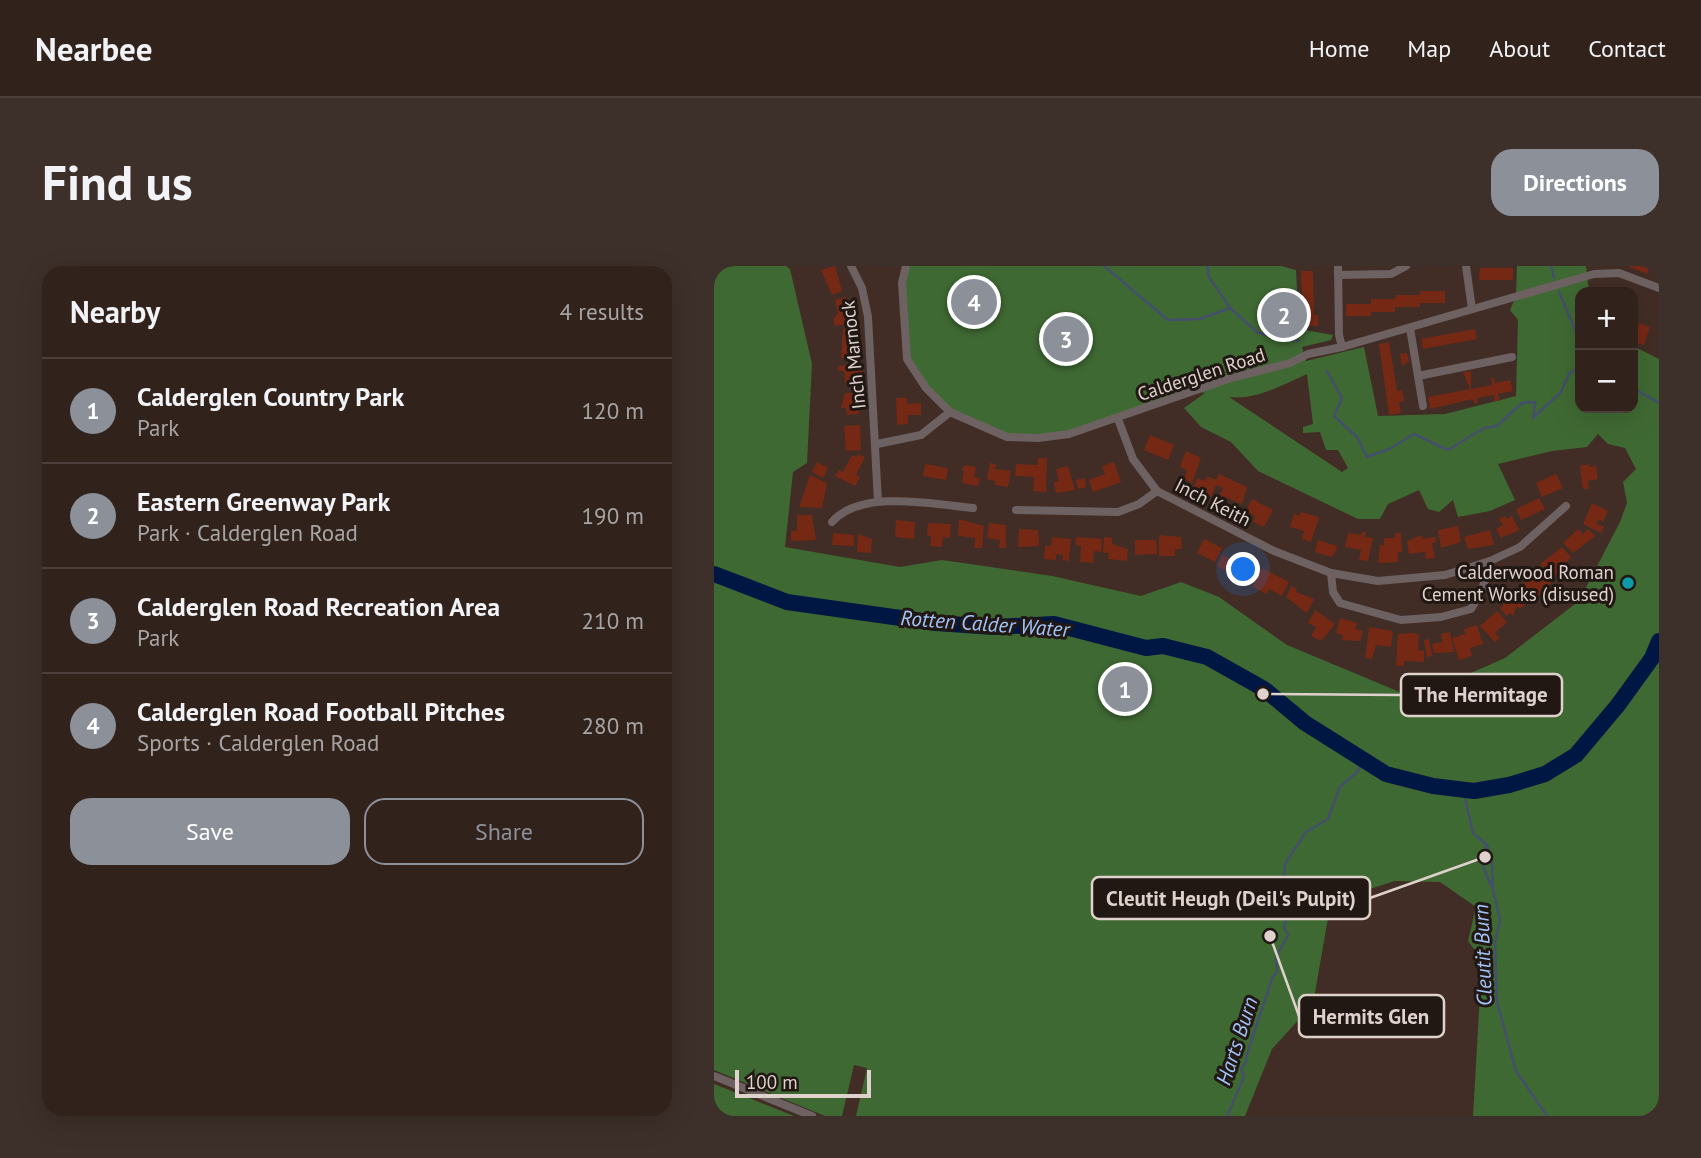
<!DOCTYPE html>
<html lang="en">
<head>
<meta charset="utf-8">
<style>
	:root { --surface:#31221c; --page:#3d2f29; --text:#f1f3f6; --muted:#a8a4a3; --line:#4c3f3b; --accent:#8c9099 }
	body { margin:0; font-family:"PT Sans",sans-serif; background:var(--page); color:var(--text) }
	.controls { position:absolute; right:21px; top:21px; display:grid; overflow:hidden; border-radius:14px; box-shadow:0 7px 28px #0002 }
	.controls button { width:63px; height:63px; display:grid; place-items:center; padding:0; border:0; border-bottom:2px solid var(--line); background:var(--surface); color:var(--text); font:35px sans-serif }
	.scale { position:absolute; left:21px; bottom:18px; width:136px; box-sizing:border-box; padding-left:7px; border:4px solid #dfd1cc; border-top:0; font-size:19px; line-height:24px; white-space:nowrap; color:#dfd1cc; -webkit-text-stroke:5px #211814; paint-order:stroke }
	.you { position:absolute; left:530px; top:304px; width:24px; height:24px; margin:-18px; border:5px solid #fff; border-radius:50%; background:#1a73e8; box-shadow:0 0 0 10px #1a73e833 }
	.badge { display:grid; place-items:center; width:46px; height:46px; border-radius:50%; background:var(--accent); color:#fff; font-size:23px; font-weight:700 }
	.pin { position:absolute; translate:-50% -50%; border:4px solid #fff; box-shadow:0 2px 7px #0006 }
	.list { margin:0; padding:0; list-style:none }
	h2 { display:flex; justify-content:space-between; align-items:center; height:91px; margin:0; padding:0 28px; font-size:30px }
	h2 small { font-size:23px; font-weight:400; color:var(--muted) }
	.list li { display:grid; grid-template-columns:46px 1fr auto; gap:21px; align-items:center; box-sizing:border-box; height:105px; padding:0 28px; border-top:2px solid var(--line) }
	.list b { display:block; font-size:26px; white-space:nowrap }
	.list p { margin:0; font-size:23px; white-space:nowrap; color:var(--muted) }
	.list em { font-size:23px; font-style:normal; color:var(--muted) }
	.actions { display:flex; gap:14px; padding:21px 28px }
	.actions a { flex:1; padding:16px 0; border:2px solid var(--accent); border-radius:21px; text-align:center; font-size:24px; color:var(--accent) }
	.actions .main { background:var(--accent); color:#fff }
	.map { position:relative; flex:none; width:945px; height:850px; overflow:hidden; border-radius:21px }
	header { display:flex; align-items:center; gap:42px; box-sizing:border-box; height:98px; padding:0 35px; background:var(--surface); border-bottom:2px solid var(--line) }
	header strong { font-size:33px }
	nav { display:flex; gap:38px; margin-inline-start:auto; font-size:24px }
	.intro { display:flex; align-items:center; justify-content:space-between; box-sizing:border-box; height:168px; padding:0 42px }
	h1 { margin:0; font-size:49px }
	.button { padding:18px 32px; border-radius:21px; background:var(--accent); color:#fff; font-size:24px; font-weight:700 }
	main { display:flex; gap:42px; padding:0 42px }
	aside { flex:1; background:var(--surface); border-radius:21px; box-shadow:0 7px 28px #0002 }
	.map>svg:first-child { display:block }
	.green { fill:#3f6933; fill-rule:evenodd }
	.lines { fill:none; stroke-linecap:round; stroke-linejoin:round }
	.stream { stroke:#444f6c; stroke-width:2.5 }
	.river { stroke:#011743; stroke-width:16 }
	.building { fill:#752914 }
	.minor { stroke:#6d6162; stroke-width:8 }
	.culture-dot { fill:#0f9aa8; stroke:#211814; stroke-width:2.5 }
	.labels { text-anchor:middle; stroke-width:6; stroke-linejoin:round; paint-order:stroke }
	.street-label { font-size:19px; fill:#dfd1cc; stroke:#211814 }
	.poi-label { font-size:19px; fill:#dfd1cc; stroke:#211814; text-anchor:end }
	.water-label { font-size:21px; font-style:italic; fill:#a2c3f9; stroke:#211814 }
	.leader { fill:none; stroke:#dfd1cc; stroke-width:2.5 }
	.callout-dot { fill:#dfd1cc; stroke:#211814; stroke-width:2.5 }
	.callout { fill:#211814; stroke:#dfd1cc; stroke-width:2.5 }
	.callout-label { font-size:21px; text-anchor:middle; font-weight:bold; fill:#dfd1cc }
</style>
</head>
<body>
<header>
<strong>Nearbee</strong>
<nav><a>Home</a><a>Map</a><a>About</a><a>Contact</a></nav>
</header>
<div class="intro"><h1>Find us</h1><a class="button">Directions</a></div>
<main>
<aside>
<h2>Nearby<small>4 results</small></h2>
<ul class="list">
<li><span class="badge">1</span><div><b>Calderglen Country Park</b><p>Park</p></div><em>120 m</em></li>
<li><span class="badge">2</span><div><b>Eastern Greenway Park</b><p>Park · Calderglen Road</p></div><em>190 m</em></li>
<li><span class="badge">3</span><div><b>Calderglen Road Recreation Area</b><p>Park</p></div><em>210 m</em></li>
<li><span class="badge">4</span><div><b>Calderglen Road Football Pitches</b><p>Sports · Calderglen Road</p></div><em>280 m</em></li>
</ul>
<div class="actions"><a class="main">Save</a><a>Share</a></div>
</aside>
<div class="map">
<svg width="945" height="850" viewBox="0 0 945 850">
	<rect width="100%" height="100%" fill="#412d25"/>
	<g class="green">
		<path d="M0 0H72L76 3 98 98 93 197 79 206 71 281 186 301 228 294 338 310 427 330 467 316 505 331 573 379 700 432 791 392 865 335 906 256 913 237 909 216 922 203 911 182 894 178 884 168 873 181 838 185 784 198 801 234 776 245 744 251 739 234 725 246 714 243 705 224 674 238 666 253H644L544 205 517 176 487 161 470 142 491 127 479 125 355 168 293 171 236 146 193 93 188 54 192 0H567L582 4 585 63 619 69 617 74 588 81 592 95 650 81 664 150 731 148 802 130 804 54 796 44 802 30 803 0H872L875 26H866V142H919V80L945 93V850H759L768 694 754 675 762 641 726 616 681 615 617 635 599 738 558 783 531 850H142L153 802 140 799 128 850H111L0 804ZM593 108 599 158 589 161V167L606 166 612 184H624L634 202 628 206 515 131C543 134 568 119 593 108Z"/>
		<path d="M0 818 80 850H0Z"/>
	</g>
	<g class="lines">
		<g class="stream">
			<path d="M390 0 454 54 486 53 516 42 544 67 585 75"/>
			<path d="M493 0 495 11 516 42"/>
			<path d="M837 0 840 12"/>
			<path d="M845 26 866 75"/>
			<path d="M613 105 628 132 620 150 643 171 653 191 675 183 700 168 734 184 770 162 783 160 808 137 821 136 819 152 847 126 855 108 866 100"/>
			<path d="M919 122 945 137"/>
			<path d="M749 523 759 567 773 579 778 596 779 623 786 654 781 677 783 736 802 805 833 850"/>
			<path d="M773 579 766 592 777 620"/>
			<path d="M513 850 530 811 527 803 532 796C531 787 554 729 558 712L563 706 562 691 574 669 570 661 574 648 569 632 571 598 592 566 614 553 626 521 644 505 649 494"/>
		</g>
		<path class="river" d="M0 308 73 336 222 357 280 361 340 358 432 382 449 380 493 391 550 423 591 457 672 508 719 520 760 525 795 519 831 508 862 489 904 439 938 392 945 375"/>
	</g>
	<g class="building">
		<path d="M121 0 128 25 118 29 107 4Z"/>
		<path d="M913 0H936L933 8Z"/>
		<path d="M766 2H799V14H765Z"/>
		<path d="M587 5H599L600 49H604V60H589Z"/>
		<path d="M706 25H731V37H706V41H681V46H657V50H632V38H657V33H681L682 29H706Z"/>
		<path d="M132 31 140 57 121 60 119 53 124 48 121 34Z"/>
		<path d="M925 57 936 61 930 79 919 76Z"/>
		<path d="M139 62V69H142L143 91 127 92 129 63Z"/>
		<path d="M761 63 763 73 709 83 707 73Z"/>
		<path d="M675 76 683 125 688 124 690 135 685 136 687 147 675 149 665 78Z"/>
		<path d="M693 87 695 95 688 100 686 88Z"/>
		<path d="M148 97 149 116 131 117 130 105H124V100Z"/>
		<path d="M757 105V123L778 119 777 112H780L781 117 796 114 799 125 784 128 786 135H781L780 129 763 132 764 137H760L759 133 716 143 714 131 756 123 749 106Z"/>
		<path d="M131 127H144L145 148 133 149 132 142H127Z"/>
		<path d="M182 132H193V138L207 137V149H194V158L183 159Z"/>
		<path d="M146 159 147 184 132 185 130 160Z"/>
		<path d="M436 169 460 179 454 194 430 184Z"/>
		<path d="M472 185 487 192 478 217 470 213 473 205 466 200Z"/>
		<path d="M144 188 151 191 142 209 146 211 141 220 121 210 125 204 129 206 138 189 143 191Z"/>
		<path d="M324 192H333L332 226 319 225 320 211 301 210 302 198 324 199Z"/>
		<path d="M103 196 114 202 109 212 98 206Z"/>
		<path d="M400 196 407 216 379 226 375 214 391 208 388 200Z"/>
		<path d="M276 197 282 198 281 203 297 205 294 221 281 219V215L273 213Z"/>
		<path d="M211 198 234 202 232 214 209 210Z"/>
		<path d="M875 198 876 201 882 200 884 213 874 215 875 223H869L866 200Z"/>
		<path d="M251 199 262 201 260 211 266 212 264 220 248 217 250 205 247 204Z"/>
		<path d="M354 200 361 224 342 227 340 216 345 215 342 203Z"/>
		<path d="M505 208 533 221 528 238 506 229 509 222 502 219 497 231 479 223 483 212 491 215 493 210 502 214Z"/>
		<path d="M842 208 849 222 828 231 822 217Z"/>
		<path d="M96 209 113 217 108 242 85 241Z"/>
		<path d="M371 212 372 221 364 223 362 214Z"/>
		<path d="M825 232 831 243 807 254 802 243Z"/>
		<path d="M538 233 559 244 550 261 539 256 541 250 532 245Z"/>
		<path d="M878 237 894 245 889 256 885 253 883 258 890 261 887 267 869 258Z"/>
		<path d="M587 246 605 251 597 276 588 273 590 265 576 261 580 248 586 250Z"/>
		<path d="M83 249H98L102 274 77 275V265H83Z"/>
		<path d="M791 250 792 253 798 250 805 264 787 272 782 263 789 259 785 253Z"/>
		<path d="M245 253 270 260 268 282H260L261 272 244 270Z"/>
		<path d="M182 254 201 256 200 273 181 271Z"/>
		<path d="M214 257 237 258 236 272 229 271 228 281 216 280 217 270H213Z"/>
		<path d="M275 257 292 259V282H285L286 274 273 272Z"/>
		<path d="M744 260 747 276 727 282 724 264Z"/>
		<path d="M305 263 324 264 325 280 304 281Z"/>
		<path d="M864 263 869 268 874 263 881 270 859 287 849 277Z"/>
		<path d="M776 264 780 279 754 283 750 271Z"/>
		<path d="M648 266H652L651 271 659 272 654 295 645 294 647 284 631 281 634 267 647 269Z"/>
		<path d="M119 267 140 269V280L118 279Z"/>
		<path d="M681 267H687L688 286H684V296L664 297 666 279H670V272H681Z"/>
		<path d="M144 268 158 273 157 287 143 286Z"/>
		<path d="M445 269 467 271 468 283H461V290H445Z"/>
		<path d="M708 269 709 273 721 271 722 276 718 277 721 292 712 293 711 286 695 288 693 275Z"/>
		<path d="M338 271 357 273 355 295 349 294V289L342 288V294L330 293 331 280H337Z"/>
		<path d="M362 271 388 273 387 286 380 285 379 297 366 296 367 280 361 279Z"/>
		<path d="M390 271 398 272V278L414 283 413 295 394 293 395 287H389Z"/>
		<path d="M490 273 508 282 501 296 483 287Z"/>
		<path d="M421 274H442L443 288 421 289Z"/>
		<path d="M604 274 623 280 621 287 617 291 601 286Z"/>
		<path d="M848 281 857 291 839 312 826 298Z"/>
		<path d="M509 289 527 299 530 293 536 297 528 313 503 300Z"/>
		<path d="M826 301 839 315 819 336 805 322Z"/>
		<path d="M548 302 575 316 568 330 555 323 553 328 539 321Z"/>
		<path d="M577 320 583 323 582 326 600 333 593 347 572 331Z"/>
		<path d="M803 322 812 332 808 336 811 339 806 343 803 340 799 350 797 347 793 350 786 343Z"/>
		<path d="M601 344 621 358 607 375 597 370 602 361 594 357Z"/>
		<path d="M783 345 793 356 781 367 786 372 781 376 766 360Z"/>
		<path d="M626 352 643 357 641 363 649 365 646 375 628 374 629 369 622 367Z"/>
		<path d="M763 359 769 378 756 382 758 390 745 394 738 372 751 368 750 363Z"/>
		<path d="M655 361 679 365 677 381 662 379 658 393 651 392Z"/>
		<path d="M736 366 740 386 720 387 718 378 728 376 727 368Z"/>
		<path d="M699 367 705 369 704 384 710 385V396L690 395V400H682L684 368Z"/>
		<path d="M715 373 718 390 713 391 710 374Z"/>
	</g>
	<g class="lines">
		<g class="minor">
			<path d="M137 0 148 22 154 51 164 236"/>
			<path d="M192 0 188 17 193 93 212 122 236 146 293 171 324 172 355 168 514 113 576 97 594 88 628 81 880 8 905 7 945 22"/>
			<path d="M624 0 625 69 628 81"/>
			<path d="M752 0 758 43"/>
			<path d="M624 9 677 8 692 0"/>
			<path d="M696 62 709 140"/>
			<path d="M704 110 798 91"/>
			<path d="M404 153 419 193 443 225 560 285 617 307 664 315 731 309 776 295 806 281 852 240"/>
			<path d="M163 178 207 169 236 146"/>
			<path d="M302 244 404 246 425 238 443 225"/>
			<path d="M118 256C146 223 220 238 259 242"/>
			<path d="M617 307 619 326 626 337 687 354 727 351 757 343 768 324 776 295"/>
			<path d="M0 810 98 850"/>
		</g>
	</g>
	<circle class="culture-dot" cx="914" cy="317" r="7"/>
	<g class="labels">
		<g class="street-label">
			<text transform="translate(139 89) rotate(-96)" y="7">Inch Marnock</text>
			<text transform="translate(487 108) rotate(-18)" y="7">Calderglen Road</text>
			<text transform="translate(499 236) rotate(27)" y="7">Inch Keith</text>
		</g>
		<g class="poi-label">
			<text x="900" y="313">Calderwood Roman<tspan x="900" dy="22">Cement Works (disused)</tspan></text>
		</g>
		<g class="water-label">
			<text transform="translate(271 358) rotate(4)" y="7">Rotten Calder Water</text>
			<text transform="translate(769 689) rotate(-92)" y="7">Cleutit Burn</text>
			<text transform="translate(523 775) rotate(-72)" y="7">Harts Burn</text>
		</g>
	</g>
	<path class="leader" d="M549 428L687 429M771 591L656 632M556 670L585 750"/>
	<g class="callout-dot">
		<circle cx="549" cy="428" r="7"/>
		<circle cx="771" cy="591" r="7"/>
		<circle cx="556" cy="670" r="7"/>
	</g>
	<g class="callout">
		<rect x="687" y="408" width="161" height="42" rx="7"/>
		<rect x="378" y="611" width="278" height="42" rx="7"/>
		<rect x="585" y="729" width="145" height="42" rx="7"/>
	</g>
	<g class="callout-label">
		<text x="767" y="436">The Hermitage</text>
		<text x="517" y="640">Cleutit Heugh (Deil's Pulpit)</text>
		<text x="657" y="758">Hermits Glen</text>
	</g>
</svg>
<div class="controls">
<button>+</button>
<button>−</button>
</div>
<div class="scale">100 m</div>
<div class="you"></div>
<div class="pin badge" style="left:411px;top:423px">1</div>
<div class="pin badge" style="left:570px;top:49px">2</div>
<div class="pin badge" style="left:352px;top:73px">3</div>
<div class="pin badge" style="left:260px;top:36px">4</div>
</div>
</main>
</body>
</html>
